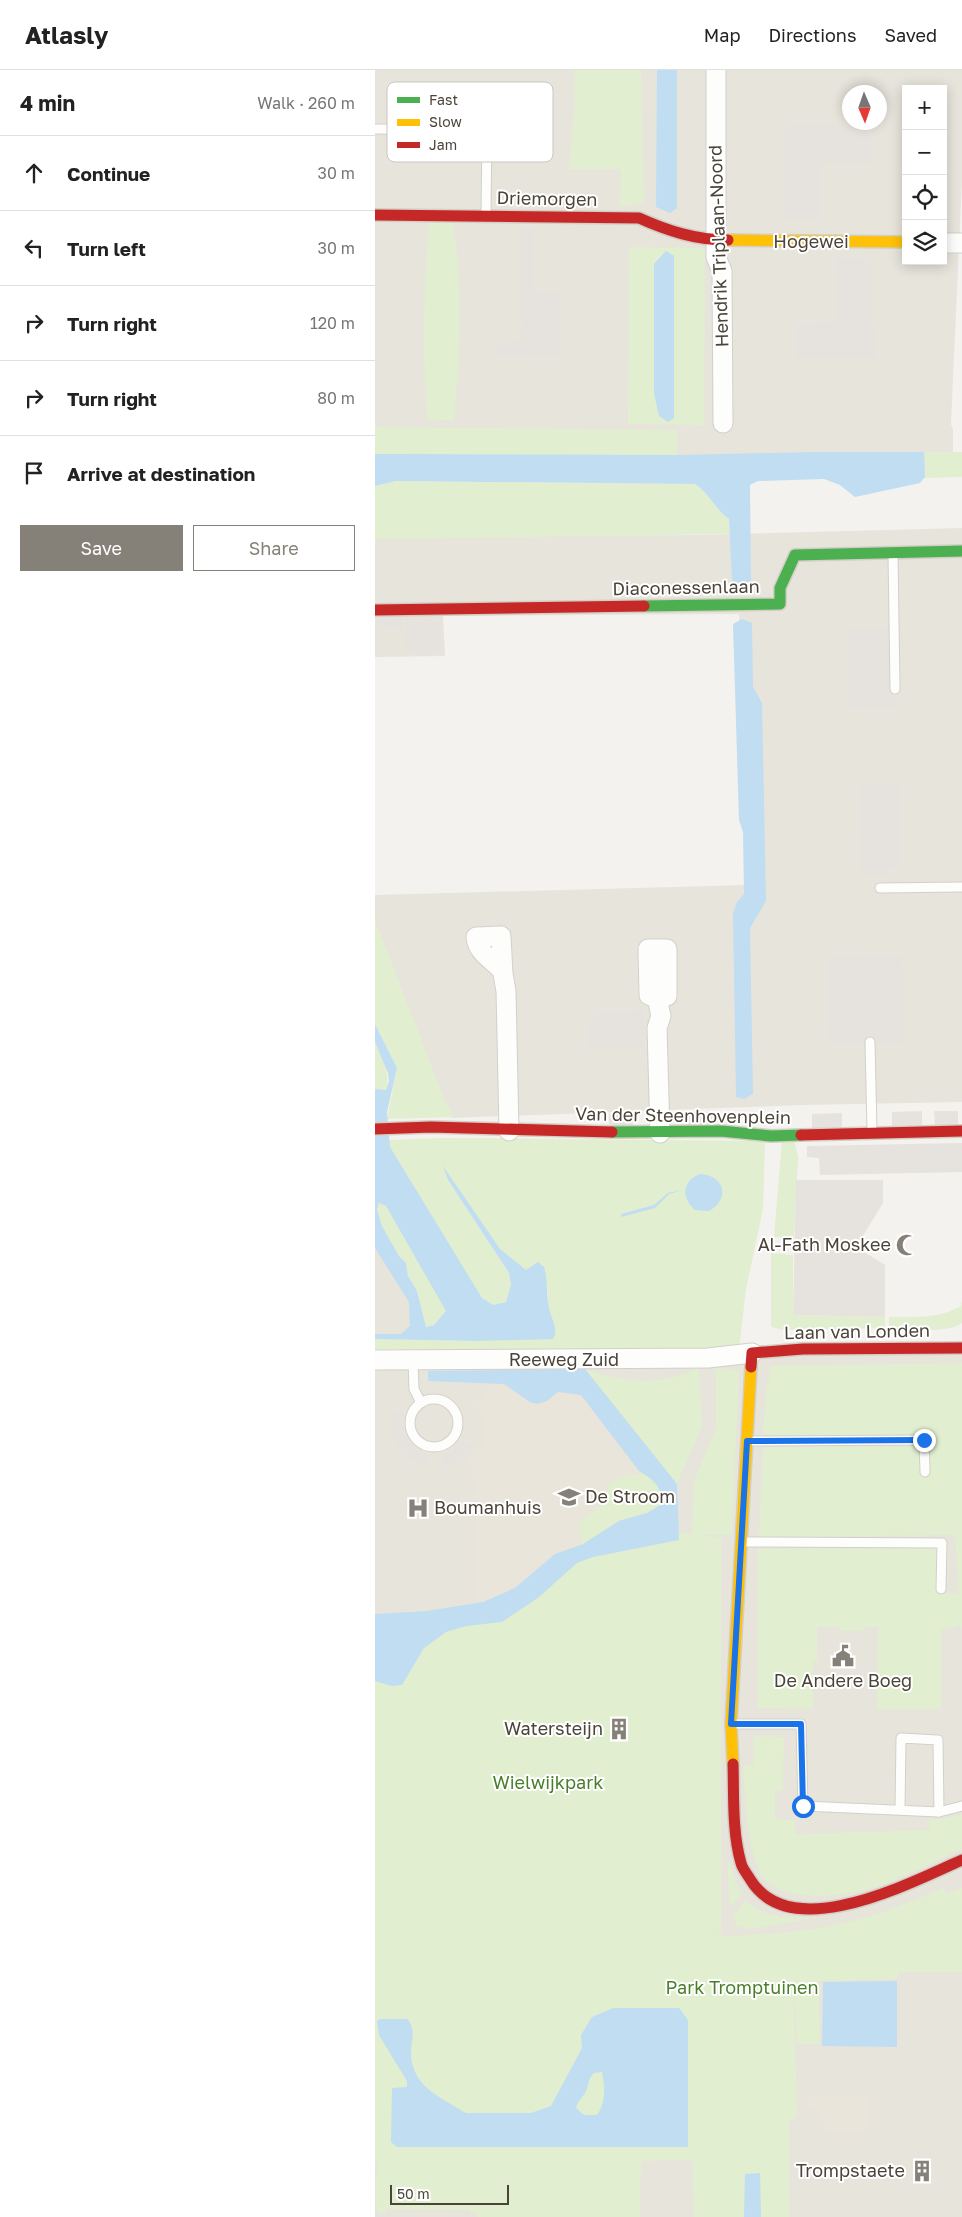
<!DOCTYPE html>
<html lang="en">
<head>
<meta charset="utf-8">
<style>
	:root { --surface:#fff; --page:#f2f2f2; --text:#222; --muted:#767676; --line:#e0e0e0; --accent:#868178 }
	body { margin:0; font-family:"Golos Text",sans-serif; background:var(--page); color:var(--text) }
	.controls { position:absolute; right:15px; top:15px; display:grid; overflow:hidden; border-radius:0px; box-shadow:0 2px 12px #0003 }
	.controls button { width:45px; height:45px; display:grid; place-items:center; padding:0; border:0; border-bottom:1px solid var(--line); background:var(--surface); color:var(--text); font:25px sans-serif }
	.compass { position:absolute; left:467px; top:15px; width:45px; height:45px; border-radius:50%; background:var(--surface); box-shadow:0 2px 12px #0003; rotate:178deg }
	.scale { position:absolute; left:15px; bottom:12px; width:119px; box-sizing:border-box; padding-left:5px; border:2px solid #4b4439; border-top:0; font-size:14px; line-height:18px; white-space:nowrap; color:#4b4439; -webkit-text-stroke:4px #fff; paint-order:stroke }
	.stop { position:absolute; width:15px; height:15px; margin:-11px; border:4px solid #1a73e8; border-radius:50%; background:#fff }
	.stop.end { background:#1a73e8; border-color:#fff; box-shadow:0 1px 5px #0008 }
	.list { margin:0; padding:0; list-style:none }
	h2 { display:flex; justify-content:space-between; align-items:center; height:65px; margin:0; padding:0 20px; font-size:21px }
	h2 small { font-size:16px; font-weight:400; color:var(--muted) }
	.list li { display:grid; grid-template-columns:32px 1fr auto; gap:15px; align-items:center; box-sizing:border-box; height:75px; padding:0 20px; border-top:1px solid var(--line) }
	.list b { display:block; font-size:19px; white-space:nowrap }
	.list em { font-size:16px; font-style:normal; color:var(--muted) }
	.actions { display:flex; gap:10px; padding:15px 20px }
	.actions a { flex:1; padding:11px 0; border:1px solid var(--accent); border-radius:0px; text-align:center; font-size:18px; color:var(--accent) }
	.actions .main { background:var(--accent); color:#fff }
	.icon { flex:none; width:28px; height:28px; fill:none; stroke:currentColor; stroke-width:2; stroke-linecap:round; stroke-linejoin:round }
	.map { position:relative; flex:none; width:587px; height:2147px; overflow:hidden }
	header { display:flex; align-items:center; gap:30px; box-sizing:border-box; height:70px; padding:0 25px; background:var(--surface); border-bottom:1px solid var(--line) }
	header strong { font-size:24px }
	nav { display:flex; gap:28px; margin-inline-start:auto; font-size:18px }
	main { display:flex }
	aside { flex:1; background:var(--surface) }
	.map>svg:first-child { display:block }
	.residential { fill:#e7e4dc; fill-rule:evenodd }
	.education { fill:#eae5da }
	.green { fill:#e1eecf }
	.parking { fill:#e6e3df }
	.water { fill:#c0ddf1; fill-rule:evenodd }
	.lines { fill:none; stroke-linecap:round; stroke-linejoin:round }
	.lane-casing { stroke:#d2d0cb; stroke-width:11 }
	.street-casing { stroke:#d2d0cb; stroke-width:21 }
	.fast-casing { stroke:#d3cfc5; stroke-width:14 }
	.slow-casing { stroke:#d3cfc5; stroke-width:14 }
	.jam-casing { stroke:#d3cfc5; stroke-width:14 }
	.lane { stroke:#fdfdfc; stroke-width:9 }
	.street { stroke:#fdfdfc; stroke-width:19 }
	.fast { stroke:#4caf50; stroke-width:11 }
	.slow { stroke:#ffc107; stroke-width:11 }
	.jam { stroke:#c62828; stroke-width:11 }
	.route { stroke:#1a73e8; stroke-width:6 }
	.labels { text-anchor:middle; stroke-width:4; stroke-linejoin:round; paint-order:stroke }
	.street-label { font-size:18px; fill:#4b4439; stroke:#fff }
	.poi-label { font-size:18px; fill:#4b4439; stroke:#fff; text-anchor:end }
	.park-label { font-size:18px; fill:#4a7f2a; stroke:#fff }
	.key { fill:#fff; stroke:#c9c7c4; stroke-width:1 }
	.key-label { font-size:14px; fill:#4b4439 }
</style>
</head>
<body>
<header>
<strong>Atlasly</strong>
<nav><a>Map</a><a>Directions</a><a>Saved</a></nav>
</header>
<main>
<aside>
<h2>4 min<small>Walk · 260 m</small></h2>
<ul class="list">
<li><svg class="icon" aria-label="ahead" viewBox="0 0 24 24"><path d="M12 20V5M6 11l6-6 6 6"/></svg><div><b>Continue</b></div><em>30 m</em></li>
<li><svg class="icon" aria-label="left" viewBox="0 0 24 24"><path d="M17 20v-9H6M10 6l-5 5 5 5"/></svg><div><b>Turn left</b></div><em>30 m</em></li>
<li><svg class="icon" aria-label="right" viewBox="0 0 24 24"><path d="M7 20v-9h11M14 6l5 5-5 5"/></svg><div><b>Turn right</b></div><em>120 m</em></li>
<li><svg class="icon" aria-label="right" viewBox="0 0 24 24"><path d="M7 20v-9h11M14 6l5 5-5 5"/></svg><div><b>Turn right</b></div><em>80 m</em></li>
<li><svg class="icon" aria-label="arrive" viewBox="0 0 24 24"><path d="M6 21V4h12l-3 4 3 4H6"/></svg><div><b>Arrive at destination</b></div></li>
</ul>
<div class="actions"><a class="main">Save</a><a>Share</a></div>
</aside>
<div class="map">
<svg width="587" height="2147" viewBox="0 0 587 2147">
	<rect width="100%" height="100%" fill="#f4f2ee"/>
	<g class="residential">
		<path d="M0 0H587V111L576 354 578 359V391L0 394ZM531 19H568V191H531ZM474 22H504V52H474Z"/>
		<path d="M587 458V1032L428 1035 76 1048 0 885V825L371 815 364 544 68 546 70 586 0 587V467L325 465Z"/>
		<path d="M0 1170 43 1243 37 1264 0 1266Z"/>
		<path d="M587 1284V2147H0V1291Z"/>
	</g>
	<g class="education">
		<path d="M120 1312 134 1316 154 1332 162 1334 172 1331 183 1322 206 1325 264 1401 277 1409 207 1475 180 1484 133 1521 107 1532 101 1526 102 1412 91 1389 110 1379 108 1342 101 1334Z"/>
		<path d="M433 2026H493L492 2061 451 2062 445 2040H433Z"/>
	</g>
	<g class="green">
		<path d="M199 0H266L269 132 245 137 246 99H194L200 31Z"/>
		<path d="M54 152H78C88 217 85 285 79 350L53 351C46 284 49 219 54 152Z"/>
		<path d="M254 177 330 178 329 355 253 354Z"/>
		<path d="M0 357 302 360V385L0 384Z"/>
		<path d="M549 382H587V407L549 408Z"/>
		<path d="M21 411 320 414C334 423 341 438 354 449L355 464 0 469V416Z"/>
		<path d="M0 850 70 1031 79 1047 12 1049 22 998 0 954Z"/>
		<path d="M0 972C8 988 16 1004 11 1021L0 1019Z"/>
		<path d="M68 1068 390 1071 388 1139 371 1219 364 1280 337 1283 0 1279V1269L99 1271 180 1258 173 1236V1222L122 1179 69 1098 73 1110 134 1203 136 1215 131 1232 118 1235 107 1228 14 1077V1070Z"/>
		<path d="M407 1070H419L423 1087 419 1169 399 1167Z"/>
		<path d="M4 1133 11 1136 72 1241 59 1255 51 1257 42 1221 33 1206 31 1193 24 1186 7 1156 2 1140Z"/>
		<path d="M396 1183 418 1185V1245L510 1247V1258L409 1260 396 1257Z"/>
		<path d="M587 1231V1253C573 1264 533 1259 514 1258V1247C540 1247 563 1249 586 1236Z"/>
		<path d="M587 1293V1558L583 1555 579 1558 566 1559V1639H502L503 1557H489V1561H465L464 1557H442V1591L438 1592V1639L383 1638V1479L564 1478 565 1521 584 1525 580 1465 384 1467 388 1377 547 1376 554 1364 395 1366 388 1362 391 1324 396 1296Z"/>
		<path d="M324 1298 327 1356 302 1414 210 1299C254 1313 280 1317 324 1298Z"/>
		<path d="M341 1298 356 1299 364 1302 357 1465H327L346 1468V1865L337 1866C385 1866 443 1861 489 1848 516 1841 543 1828 569 1818L571 1824 587 1818V1902H525L521 1909 443 1911 445 1974H422L418 1904 422 2040 421 2049H414V2147H319L317 2090 266 2091 265 2147H102V2143H95V2140L11 2139 10 2143H3C0 2136 0 2100 3 2094L0 2092V1554L67 1562 273 1457 317 1464 319 1411 341 1358Z"/>
		<path d="M268 1403C282 1412 286 1417 287 1434L272 1443 244 1451 207 1475 204 1453 232 1430 234 1413 249 1406Z"/>
		<path d="M379 1666 409 1667 408 1720H400V1749L420 1750 421 1764 554 1760 555 1749H566L587 1744V1779C557 1792 524 1810 493 1819 466 1827 407 1833 388 1807 372 1786 370 1723 368 1696L378 1694Z"/>
		<path d="M352 1788 366 1825 355 1836Z"/>
		<path d="M371 1831C393 1851 419 1847 447 1847L374 1859 361 1856 358 1845Z"/>
	</g>
	<g class="parking">
		<path d="M410 56H498V92H446V150H409Z"/>
		<path d="M146 158H159V221H186V284L120 285V273L147 272Z"/>
		<path d="M460 188H496V252L501 253V288H421V253L460 252Z"/>
		<path d="M27 546 28 559H4V547Z"/>
		<path d="M66 551V581L57 582V585H41L40 582H31L30 552Z"/>
		<path d="M518 557 520 636 473 637 472 558Z"/>
		<path d="M486 715H524L525 799H514V806H487Z"/>
		<path d="M527 887 529 973 455 974 453 888Z"/>
		<path d="M269 940 270 977 213 978V954L219 953V941Z"/>
		<path d="M547 1041V1055L517 1056V1042Z"/>
		<path d="M559 1041H583V1055H560Z"/>
		<path d="M337 1042V1056H313V1043Z"/>
		<path d="M257 1043 258 1057H234V1044Z"/>
		<path d="M467 1043V1057L437 1058V1044Z"/>
		<path d="M587 1073V1102L445 1105 444 1088 432 1087V1076Z"/>
		<path d="M421 1110H508V1133L481 1177 510 1195V1247L418 1245Z"/>
		<path d="M28 1340 29 1363 33 1372 43 1382 54 1386 53 1396 39 1392 25 1379 18 1365 16 1341Z"/>
		<path d="M87 1370 98 1376 80 1392 68 1397 66 1385 78 1381Z"/>
	</g>
	<g class="water">
		<path d="M282 0H302V138L295 143 281 137Z"/>
		<path d="M291 181 299 186V348L293 352 284 346 279 323V194Z"/>
		<path d="M439 382H549L550 407 545 413 480 427 465 415 449 409 383 411 375 415 376 514 374 515H360L357 510 354 449C340 439 334 423 320 414L21 411 0 416V384L302 385Z"/>
		<path d="M367 549 377 553 378 617 387 633 391 831 375 858 378 1024 369 1029 361 1027V1023L358 844 362 832 369 824 368 762 364 750 358 554Z"/>
		<path d="M0 954 22 998 12 1042 15 1077 107 1228 118 1235 131 1232 136 1215 134 1203 73 1110 68 1096 125 1179 151 1200 163 1192 169 1197C173 1210 171 1224 174 1238 176 1248 184 1260 178 1269L99 1271 0 1269V1264H26L35 1256 34 1232 0 1178V1019L11 1020 14 1011 13 1003 0 972ZM4 1133 11 1136 71 1241 59 1255 51 1257 42 1221 33 1206 31 1193 24 1186 7 1156 2 1140Z"/>
		<path d="M325 1104C349 1105 356 1129 334 1141L320 1140C306 1128 307 1111 325 1104Z"/>
		<path d="M308 1120 294 1124 280 1138 246 1147V1144L279 1135 293 1123Z"/>
		<path d="M210 1299 302 1414 304 1470 218 1487 202 1493 164 1527 127 1552 91 1556 71 1562 49 1578 27 1615 17 1616 0 1611V1544L52 1541 108 1532 140 1518 180 1484 208 1474 244 1451 272 1443 287 1434C286 1415 279 1410 264 1401L206 1325 183 1322 172 1331 162 1334 155 1332 129 1314 53 1311V1301Z"/>
		<path d="M522 1911V1977L447 1976 448 1912Z"/>
		<path d="M238 1938H304L313 1950V2077H22L16 2072 17 2018 32 2017V2011L4 1965 2 1951 5 1949H33C42 1964 35 1971 36 1987 40 2018 64 2026 87 2041L91 2043H156L176 2036 207 1978 206 1965 217 1947ZM227 2002C230 2017 231 2032 222 2045H209L201 2038C203 2031 206 2029 210 2023 214 2016 212 2010 219 2003Z"/>
		<path d="M385 2103 386 2147H369L370 2104Z"/>
	</g>
	<g class="lines">
		<g class="lane-casing">
			<g id="lane">
				<path d="M0 59 112 60 111 143"/>
				<path d="M518 484 520 619"/>
				<path d="M505 818 587 817"/>
				<path d="M495 972 497 1061"/>
				<path d="M38 1290 39 1319 46 1333"/>
				<circle cx="59" cy="1353" r="24"/>
				<path d="M373 1371 549 1370 550 1402"/>
				<path d="M369 1472 567 1473 566 1519"/>
				<path d="M359 1654H426L428 1736 564 1742 563 1670 526 1668 525 1740"/>
				<path d="M564 1742 587 1736"/>
			</g>
		</g>
		<g class="street-casing">
			<g id="street">
				<path d="M341 0V187L347 201 348 353"/>
				<path d="M568 173H587"/>
				<path d="M273 879H292V926L282 928 274 925Z"/>
				<path d="M127 900C117 890 102 882 101 867L126 866 128 904 131 921 134 1061"/>
				<path d="M282 928 286 946 282 958 285 1063"/>
				<path d="M0 1290 333 1288 377 1283"/>
			</g>
		</g>
		<g class="fast-casing">
			<g id="fast">
				<path d="M269 536 405 534V518L420 485 587 481"/>
				<path d="M237 1062 346 1061 396 1066 426 1065"/>
			</g>
		</g>
		<g class="slow-casing">
			<g id="slow">
				<path d="M353 170 531 172"/>
				<path d="M358 1694 356 1654 376 1297"/>
			</g>
		</g>
		<g class="jam-casing">
			<g id="jam">
				<path d="M0 145 264 148C293 161 321 170 353 170"/>
				<path d="M0 540 269 536"/>
				<path d="M0 1059 56 1057 237 1062"/>
				<path d="M426 1065 587 1061"/>
				<path d="M376 1297 377 1283 428 1279 587 1278"/>
				<path d="M358 1694C359 1726 357 1762 366 1793 367 1798 372 1804 375 1809 415 1876 535 1813 587 1790"/>
			</g>
		</g>
		<use href="#lane" class="lane"/>
		<use href="#street" class="street"/>
		<use href="#fast" class="fast"/>
		<use href="#slow" class="slow"/>
		<use href="#jam" class="jam"/>
	</g>
	<g class="lines">
		<path class="route" d="M428 1736 426 1654H356L372 1371 549 1370"/>
	</g>
	<defs>
		<g id="mosque-bare" transform="scale(1.725)"><path d="M3.5-4.9A6 6 0 1 0 3.5 4.9A5 5 0 1 1 3.5-4.9Z" fill="#868178" stroke="#fff" stroke-width="2.5" paint-order="stroke"/></g>
		<g id="school-bare" transform="scale(1.725)"><path d="M0-5L7-2L0 1L-7-2ZM-4 1L0 2.5L4 1V4Q0 6-4 4Z" fill="#868178" stroke="#fff" stroke-width="2.5" paint-order="stroke"/></g>
		<g id="hospital-bare" transform="scale(1.725)"><path d="M-5-5h3v3.5h4V-5h3V5h-3V1.5h-4V5h-3Z" fill="#868178" stroke="#fff" stroke-width="2.5" paint-order="stroke"/></g>
		<g id="civic-bare" transform="scale(1.725)"><path d="M-.6-6.5H3V-4.5H.6V-3L4-1V1h2V6H-6V1h2V-1L-.6-3ZM-1.2 2.5V6h2.4V2.5Z" fill="#868178" stroke="#fff" stroke-width="2.5" paint-order="stroke"/></g>
		<g id="building-bare" transform="scale(1.725)"><path d="M-4-6H4V6H1V3H-1V6H-4ZM-2.5-4.3h1.7v1.8h-1.7ZM.8-4.3h1.7v1.8H.8ZM-2.5-1h1.7V.8h-1.7ZM.8-1h1.7V.8H.8Z" fill="#868178" stroke="#fff" stroke-width="2.5" paint-order="stroke"/></g>
	</defs>
	<g fill-rule="evenodd">
		<use href="#mosque-bare" x="532" y="1175"/>
		<use href="#school-bare" x="194" y="1427"/>
		<use href="#hospital-bare" x="43" y="1438"/>
		<use href="#civic-bare" x="468" y="1586"/>
		<use href="#building-bare" x="244" y="1659"/>
		<use href="#building-bare" x="547" y="2101"/>
	</g>
	<g class="labels">
		<g class="street-label">
			<text transform="translate(172 129) rotate(1)" y="6">Driemorgen</text>
			<text x="436" y="178">Hogewei</text>
			<text transform="translate(344 176) rotate(-92)" y="6">Hendrik Triplaan-Noord</text>
			<text transform="translate(311 518) rotate(-1)" y="6">Diaconessenlaan</text>
			<text transform="translate(308 1046) rotate(1)" y="6">Van der Steenhovenplein</text>
			<text transform="translate(482 1262) rotate(-1)" y="6">Laan van Londen</text>
			<text x="189" y="1296">Reeweg Zuid</text>
		</g>
		<g class="poi-label">
			<text x="516" y="1181">Al-Fath Moskee</text>
			<text x="210" y="1433" text-anchor="start">De Stroom</text>
			<text x="59" y="1444" text-anchor="start">Boumanhuis</text>
			<text x="468" y="1617" text-anchor="middle">De Andere Boeg</text>
			<text x="228" y="1665">Watersteijn</text>
			<text x="530" y="2107">Trompstaete</text>
		</g>
		<g class="park-label">
			<text x="173" y="1719">Wielwijkpark</text>
			<text x="367" y="1924">Park Tromptuinen</text>
		</g>
	</g>
	<rect x="12" y="12" width="166" height="80" rx="8" class="key"/>
	<rect x="22" y="27" width="23" height="6" fill="#4caf50"/>
	<rect x="22" y="49" width="23" height="7" fill="#ffc107"/>
	<rect x="22" y="72" width="23" height="6" fill="#c62828"/>
	<g class="key-label">
		<text x="54" y="35">Fast</text>
		<text x="54" y="57">Slow</text>
		<text x="54" y="80">Jam</text>
	</g>
</svg>
<div class="controls">
<button>+</button>
<button>−</button>
<button><svg class="icon" aria-label="locate" viewBox="0 0 24 24"><circle cx="12" cy="12" r="6"/><path d="M12 2v4M12 18v4M2 12h4M18 12h4"/></svg></button>
<button><svg class="icon" aria-label="layers" viewBox="0 0 24 24"><path d="M12 4l9 5-9 5-9-5zM3 14l9 5 9-5"/></svg></button>
</div>
<svg class="compass" viewBox="-18 -18 36 36"><path d="M0-13l5 13h-10z" fill="#e53935"/><path d="M0 13l5-13h-10z" fill="#767676"/></svg>
<div class="scale">50 m</div>
<div class="stop" style="left:428px;top:1736px"></div>
<div class="stop end" style="left:549px;top:1370px"></div>
</div>
</main>
</body>
</html>
